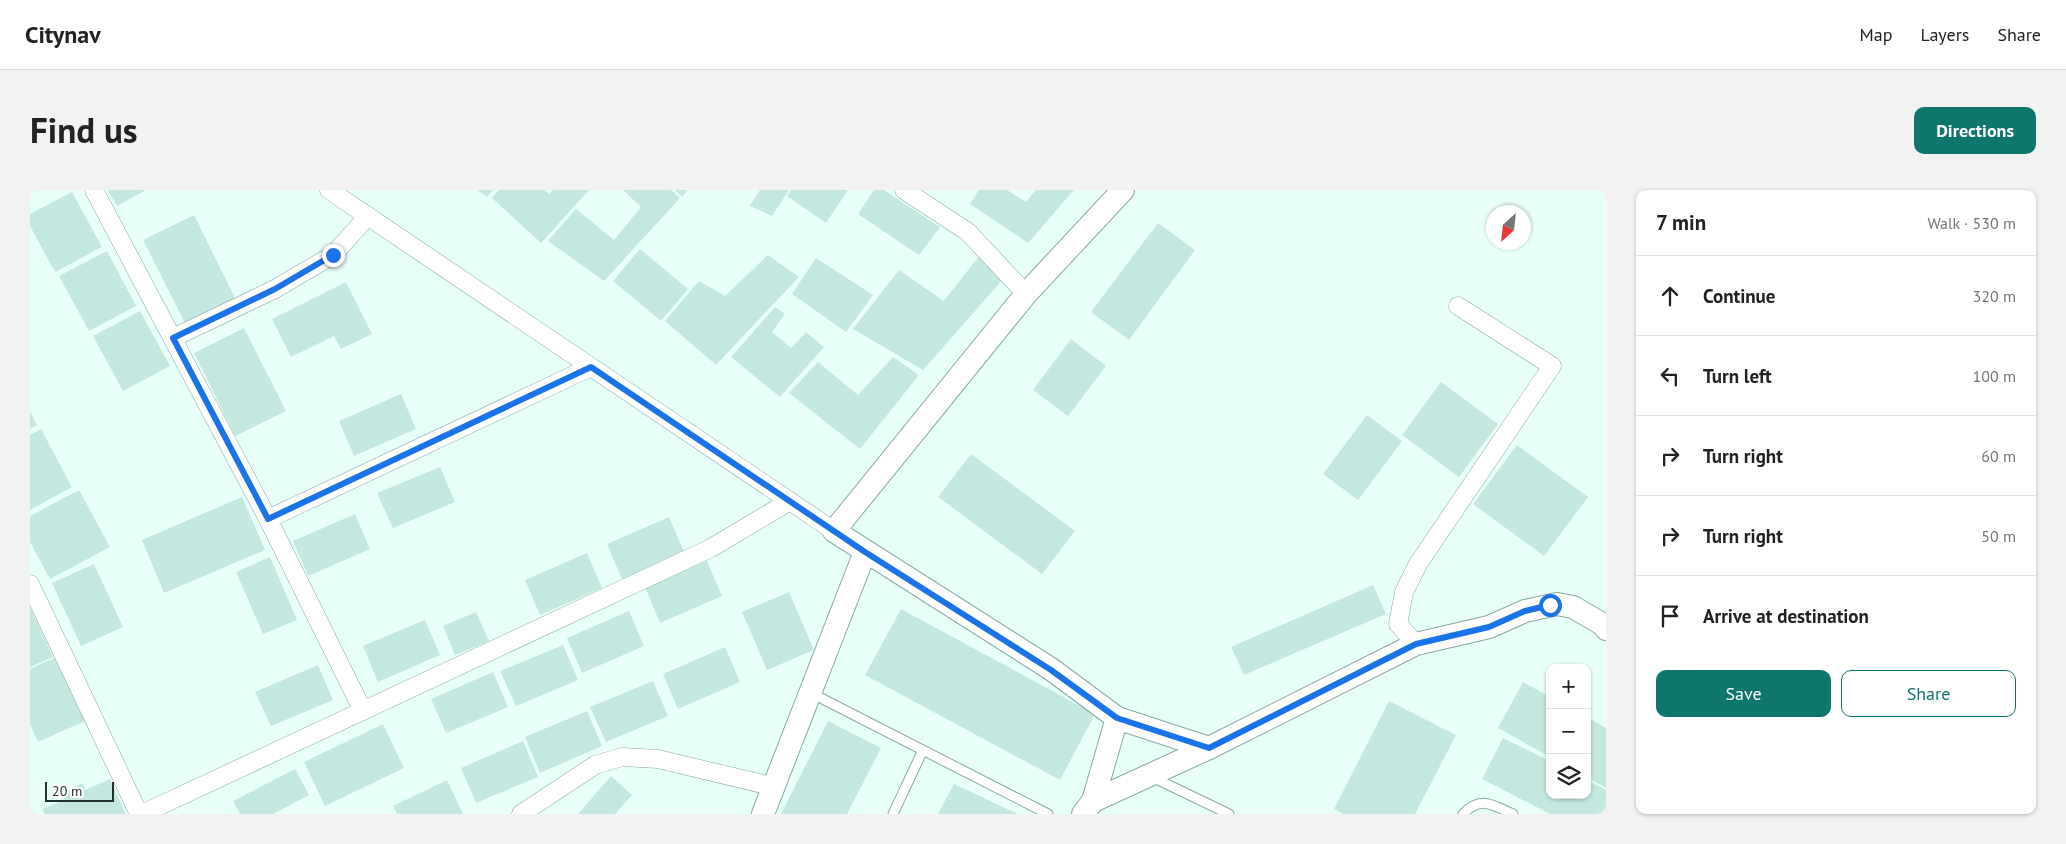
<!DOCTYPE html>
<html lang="en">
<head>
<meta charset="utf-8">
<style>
	:root { --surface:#fff; --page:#f2f2f2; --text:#222; --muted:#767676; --line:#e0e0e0; --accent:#0f766e }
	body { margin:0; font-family:"PT Sans",sans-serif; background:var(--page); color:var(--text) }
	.controls { position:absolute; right:15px; bottom:15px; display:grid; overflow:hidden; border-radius:10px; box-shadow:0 1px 4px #0004 }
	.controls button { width:45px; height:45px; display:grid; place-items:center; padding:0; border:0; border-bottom:1px solid var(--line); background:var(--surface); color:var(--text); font:25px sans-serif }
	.compass { position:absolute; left:1456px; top:15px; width:45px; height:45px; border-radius:50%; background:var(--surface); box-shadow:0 1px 4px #0004; rotate:207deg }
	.scale { position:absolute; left:15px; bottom:12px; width:69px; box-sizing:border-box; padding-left:5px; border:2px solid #22302d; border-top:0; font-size:14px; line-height:18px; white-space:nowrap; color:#22302d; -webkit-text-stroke:4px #fff; paint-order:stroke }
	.stop { position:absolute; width:15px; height:15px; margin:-11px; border:4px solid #1a73e8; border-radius:50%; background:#fff }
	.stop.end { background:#1a73e8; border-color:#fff; box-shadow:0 1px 5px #0008 }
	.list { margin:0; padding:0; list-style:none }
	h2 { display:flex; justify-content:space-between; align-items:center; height:65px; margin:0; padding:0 20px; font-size:21px }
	h2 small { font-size:16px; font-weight:400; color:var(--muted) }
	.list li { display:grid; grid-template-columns:32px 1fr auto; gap:15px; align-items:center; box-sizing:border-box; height:80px; padding:0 20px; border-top:1px solid var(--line) }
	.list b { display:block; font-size:19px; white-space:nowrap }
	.list em { font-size:16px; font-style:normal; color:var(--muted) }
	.actions { display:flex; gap:10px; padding:15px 20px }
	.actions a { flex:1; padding:11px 0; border:1px solid var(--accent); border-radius:10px; text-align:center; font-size:18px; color:var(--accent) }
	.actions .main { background:var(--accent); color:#fff }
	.icon { flex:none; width:28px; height:28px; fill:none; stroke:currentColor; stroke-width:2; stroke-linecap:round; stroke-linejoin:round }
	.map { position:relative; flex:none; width:1576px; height:624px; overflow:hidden; border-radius:10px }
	header { display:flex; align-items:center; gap:30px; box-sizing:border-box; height:70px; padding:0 25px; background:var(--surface); border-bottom:1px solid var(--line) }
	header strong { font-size:24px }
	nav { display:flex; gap:28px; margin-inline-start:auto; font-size:18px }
	.intro { display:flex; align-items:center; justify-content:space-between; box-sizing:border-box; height:120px; padding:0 30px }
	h1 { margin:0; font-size:35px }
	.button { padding:12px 22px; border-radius:10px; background:var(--accent); color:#fff; font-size:18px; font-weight:700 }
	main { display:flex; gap:30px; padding:0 30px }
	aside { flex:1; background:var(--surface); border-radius:10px; box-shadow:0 1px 4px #0004 }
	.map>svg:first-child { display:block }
	.building { fill:#c4e8df }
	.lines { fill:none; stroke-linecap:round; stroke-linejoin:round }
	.service-casing { stroke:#87a9a1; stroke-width:11 }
	.minor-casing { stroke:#87a9a1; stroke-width:19 }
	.tertiary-casing { stroke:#87a9a1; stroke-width:24 }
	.service { stroke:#fff; stroke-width:9 }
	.minor { stroke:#fff; stroke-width:18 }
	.tertiary { stroke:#fff; stroke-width:22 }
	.route { stroke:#1a73e8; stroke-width:6 }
</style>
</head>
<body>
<header>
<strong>Citynav</strong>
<nav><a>Map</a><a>Layers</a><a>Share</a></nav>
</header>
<div class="intro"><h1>Find us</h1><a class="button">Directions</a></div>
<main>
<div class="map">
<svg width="1576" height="624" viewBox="0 0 1576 624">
	<rect width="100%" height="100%" fill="#e9fffa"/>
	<g class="building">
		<path d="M78 0H116L87 16Z"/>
		<path d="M447 0H463L457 7Z"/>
		<path d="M469 0H515L519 4 523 0H559L511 53 462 8Z"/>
		<path d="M593 0H641L650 8 574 91 518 51 546 19 584 50 611 17Z"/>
		<path d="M645 0H658L652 7Z"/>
		<path d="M730 0H759L742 26 720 16Z"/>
		<path d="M761 0H818L796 33 757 6Z"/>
		<path d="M844 0H854L910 37 889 65 828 24Z"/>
		<path d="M949 0H977L996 12 1006 0H1044L998 53 940 14Z"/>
		<path d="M42 2 72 57 25 82 0 36V24Z"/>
		<path d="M164 25 205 108 155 133 113 50Z"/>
		<path d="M1128 33 1165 60 1099 150 1061 122Z"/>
		<path d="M610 59 658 99 631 131 583 91Z"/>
		<path d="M77 61 106 116 59 141 29 86Z"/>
		<path d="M738 65 769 87 686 175 635 131 669 91 695 106Z"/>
		<path d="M949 66 975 87 893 180 823 139 869 80 914 111Z"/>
		<path d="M786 68 843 105 816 142 762 104Z"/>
		<path d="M316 92 342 144 311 159 304 146 261 167 242 129Z"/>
		<path d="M745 117 755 124 742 142 761 158 776 142 794 157 750 207 701 167Z"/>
		<path d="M110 121 140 176 93 201 63 146Z"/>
		<path d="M214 138 256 221 205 246 164 163Z"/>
		<path d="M1041 149 1076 176 1038 226 1003 200Z"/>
		<path d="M863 167 889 185 830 259 759 203 788 172 828 205Z"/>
		<path d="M1411 192 1468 234 1429 287 1372 245Z"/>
		<path d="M371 204 386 239 324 266 309 231Z"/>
		<path d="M0 221 7 235 0 239Z"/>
		<path d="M1337 225 1372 251 1328 310 1293 284Z"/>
		<path d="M11 239 42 297 0 320V245Z"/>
		<path d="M1487 255 1558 307 1514 366 1443 314Z"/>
		<path d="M941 264 1045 341 1012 384 908 307Z"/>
		<path d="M410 277 425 312 363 338 347 303Z"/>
		<path d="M49 300 80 357 20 389 0 352V326Z"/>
		<path d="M212 307 235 360 134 403 112 350Z"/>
		<path d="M325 324 340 359 278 386 263 351Z"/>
		<path d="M639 327 654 362 592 389 577 354Z"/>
		<path d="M557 363 572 398 510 425 495 390Z"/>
		<path d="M240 367 267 430 233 444 206 382Z"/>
		<path d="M677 371 692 406 630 433 615 397Z"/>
		<path d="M64 374 93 437 51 456 22 393Z"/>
		<path d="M1343 395 1356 424 1214 485 1201 457Z"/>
		<path d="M759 402 784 460 737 480 712 422Z"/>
		<path d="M0 417 23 467 0 477Z"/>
		<path d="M871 419 1065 524 1030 590 835 485Z"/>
		<path d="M599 421 614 456 552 483 537 448Z"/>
		<path d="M446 422 459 451 425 465 413 436Z"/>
		<path d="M395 430 410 465 348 492 333 456Z"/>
		<path d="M533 455 548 490 486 516 470 481Z"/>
		<path d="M695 457 710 492 648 519 633 484Z"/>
		<path d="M26 467 55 531 8 552 0 534V479Z"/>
		<path d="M288 475 303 510 241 536 225 502Z"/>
		<path d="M463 482 478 517 416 543 401 509Z"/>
		<path d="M623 491 638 526 576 552 560 517Z"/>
		<path d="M1493 492 1520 507V567L1468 538Z"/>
		<path d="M1359 511 1426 545 1385 624H1313L1304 619Z"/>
		<path d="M557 521 572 556 510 583 495 547Z"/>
		<path d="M1557 527 1576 538V598L1557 587Z"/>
		<path d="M798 531 851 558 817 624H751Z"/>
		<path d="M353 534 374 578 295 616 274 572Z"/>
		<path d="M1473 548 1520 571V605H1557V590L1576 600V624H1520L1452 589Z"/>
		<path d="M493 551 508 587 446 613 431 578Z"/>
		<path d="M265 579 279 605 243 624H210L203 611Z"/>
		<path d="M581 586 602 605 585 624H548Z"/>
		<path d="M80 589 96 624H15L12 619 34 610 31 603 53 593 55 600Z"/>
		<path d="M417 590 433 624H367L363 616Z"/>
		<path d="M924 594 988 624H908Z"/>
	</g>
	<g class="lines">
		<g class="service-casing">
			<g id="service">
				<path d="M781 503 1018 624"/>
				<path d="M1122 587 1199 624"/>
				<path d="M863 624 893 560"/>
				<path d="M1433 624C1451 605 1462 615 1483 624"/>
			</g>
		</g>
		<g class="minor-casing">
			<g id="minor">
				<path d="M64 0 238 329"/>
				<path d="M299 0 804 341"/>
				<path d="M874 0 938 42 996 104"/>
				<path d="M143 148 245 99 303 65 338 26"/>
				<path d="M0 394 109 624"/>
				<path d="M1386 454 1368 434 1374 402 1388 374 1522 176 1428 116"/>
				<path d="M333 521 238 329 561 177"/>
				<path d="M112 624 681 358 760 311"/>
				<path d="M491 624 565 575 592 567 628 569 745 597"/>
			</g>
		</g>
		<g class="tertiary-casing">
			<g id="tertiary">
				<path d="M1087 528 1179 558"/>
				<path d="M1063 611 1179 558 1386 454 1459 437 1495 421 1527 414 1543 417 1572 434 1576 439"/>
				<path d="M733 624 835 362"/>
				<path d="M1053 624 1063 611 1087 528 1021 479 804 341 996 104 1093 0"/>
			</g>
		</g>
		<use href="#service" class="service"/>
		<use href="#minor" class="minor"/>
		<use href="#tertiary" class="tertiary"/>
	</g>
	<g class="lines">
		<path class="route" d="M303 65 245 99 143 148 238 329 561 177 835 362 1021 480 1087 528 1179 558 1386 454 1459 437 1495 421 1520 415"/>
	</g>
</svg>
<div class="controls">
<button>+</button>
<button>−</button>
<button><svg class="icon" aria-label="layers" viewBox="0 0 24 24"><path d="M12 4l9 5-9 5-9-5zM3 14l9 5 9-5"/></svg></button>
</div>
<svg class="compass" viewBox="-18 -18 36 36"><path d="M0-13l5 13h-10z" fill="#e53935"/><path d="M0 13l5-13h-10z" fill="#767676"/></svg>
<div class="scale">20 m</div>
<div class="stop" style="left:1520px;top:415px"></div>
<div class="stop end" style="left:303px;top:65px"></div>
</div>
<aside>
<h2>7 min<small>Walk · 530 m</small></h2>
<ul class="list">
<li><svg class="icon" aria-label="ahead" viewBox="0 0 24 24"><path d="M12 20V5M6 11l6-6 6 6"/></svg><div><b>Continue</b></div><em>320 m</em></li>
<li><svg class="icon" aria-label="left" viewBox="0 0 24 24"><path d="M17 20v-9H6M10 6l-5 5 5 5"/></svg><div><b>Turn left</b></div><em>100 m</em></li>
<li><svg class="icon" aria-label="right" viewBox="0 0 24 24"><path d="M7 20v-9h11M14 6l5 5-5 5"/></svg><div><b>Turn right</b></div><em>60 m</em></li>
<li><svg class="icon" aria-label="right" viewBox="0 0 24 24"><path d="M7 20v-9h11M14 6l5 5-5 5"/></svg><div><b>Turn right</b></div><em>50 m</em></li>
<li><svg class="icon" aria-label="arrive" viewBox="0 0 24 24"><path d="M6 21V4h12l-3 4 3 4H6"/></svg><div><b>Arrive at destination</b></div></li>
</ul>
<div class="actions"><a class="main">Save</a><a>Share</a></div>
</aside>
</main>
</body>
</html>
